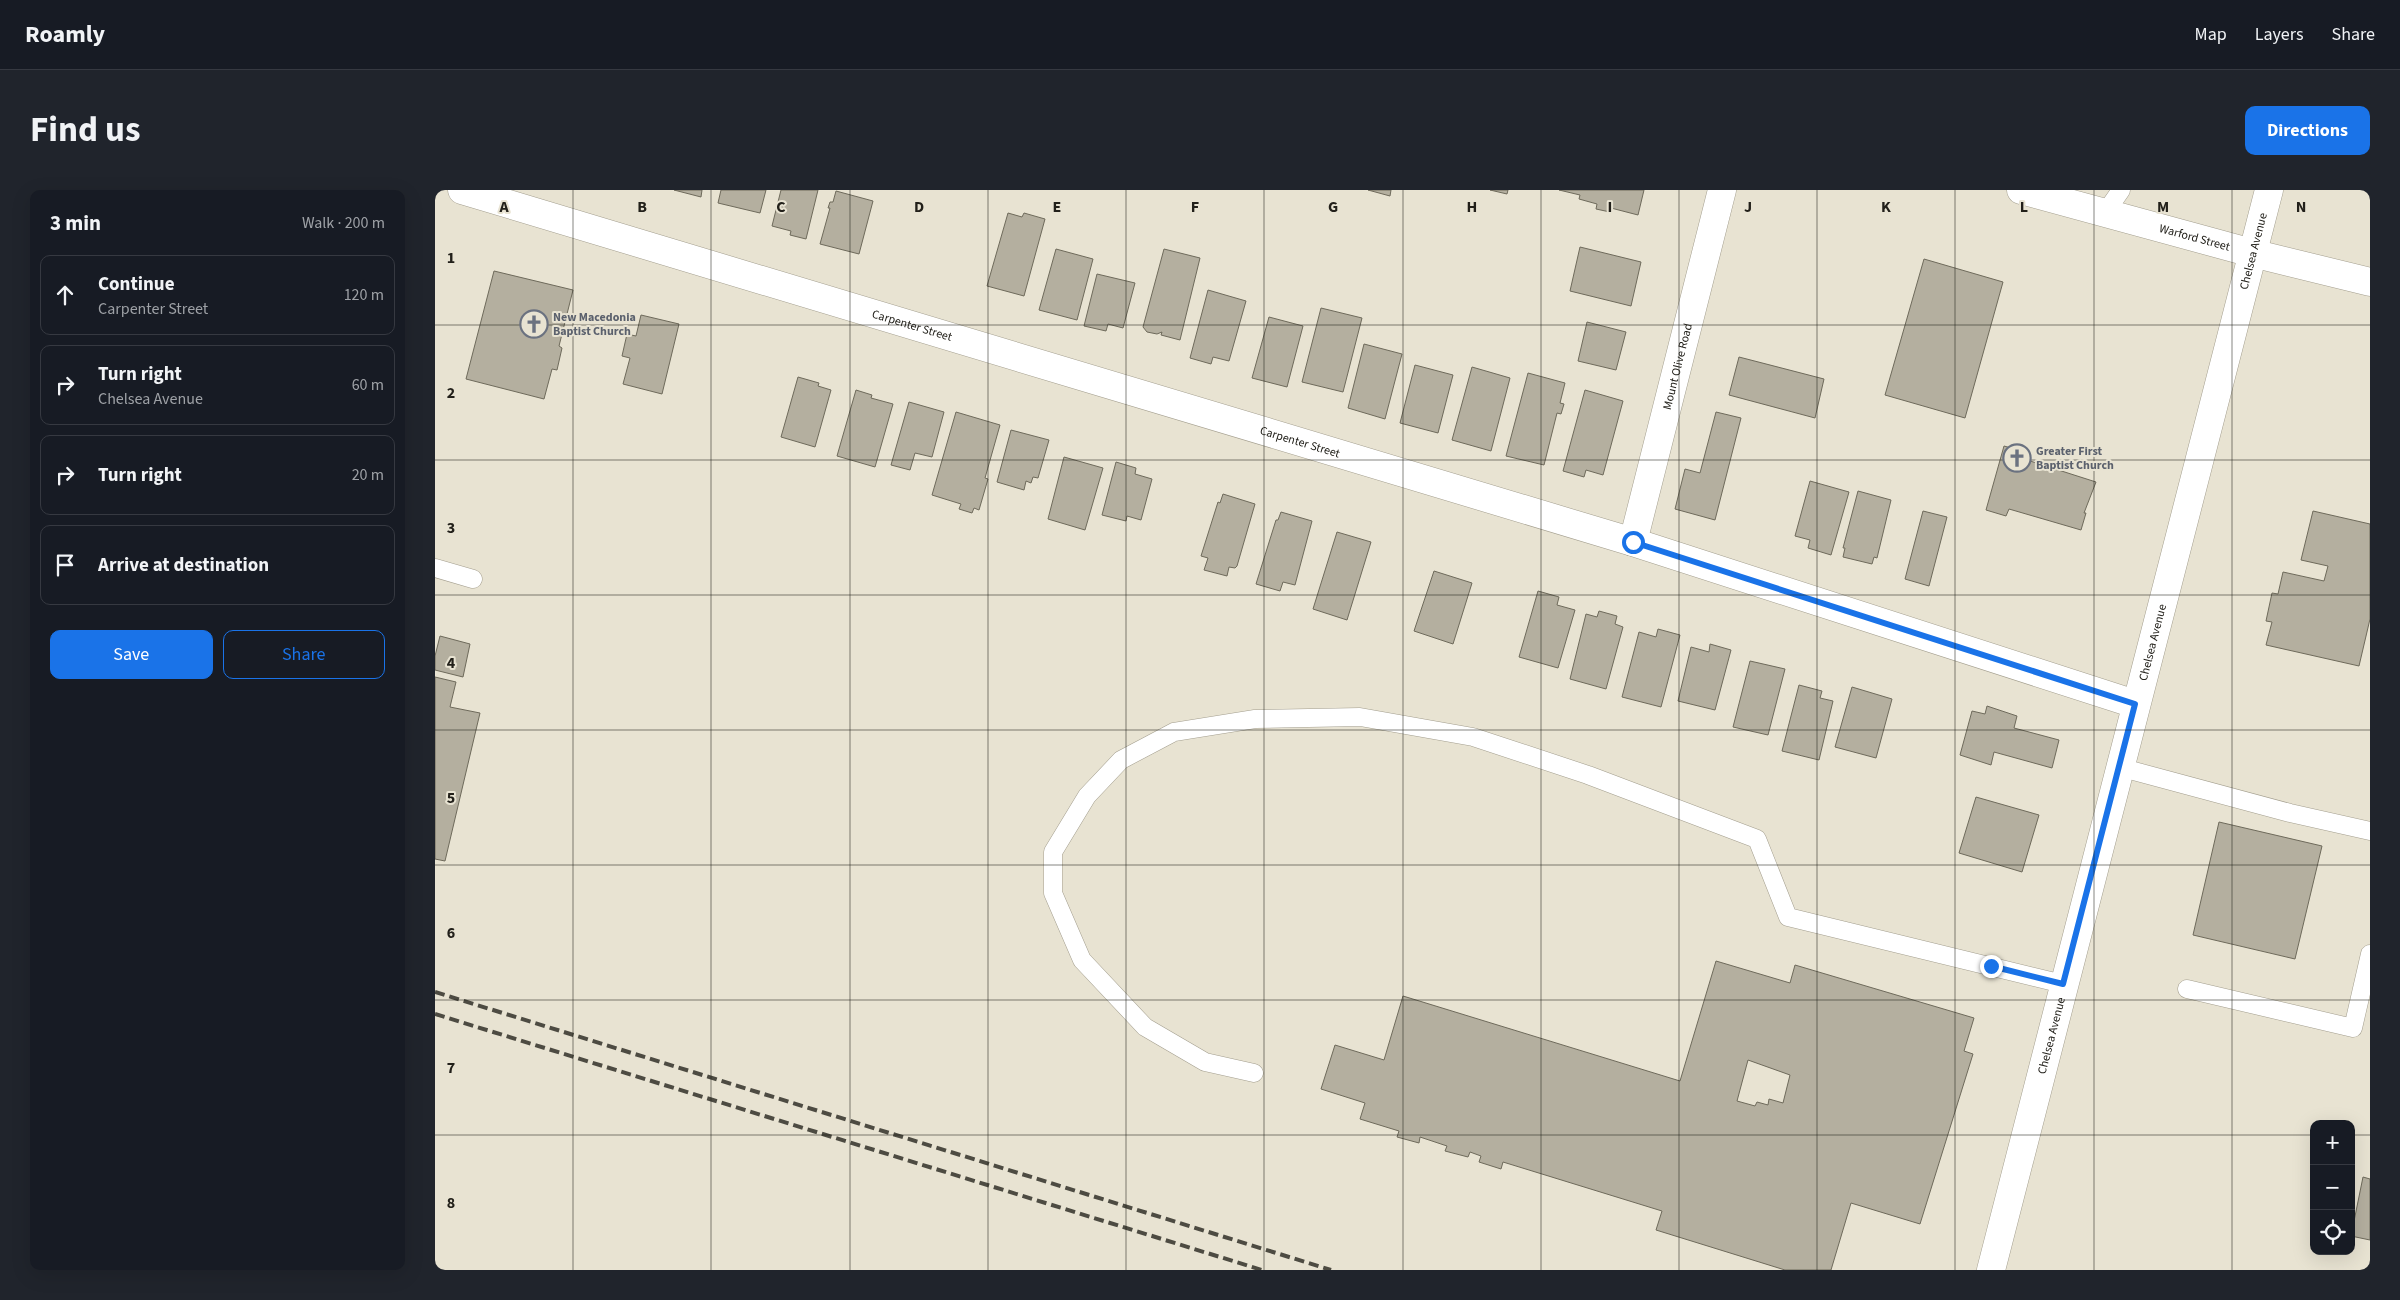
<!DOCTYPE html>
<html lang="en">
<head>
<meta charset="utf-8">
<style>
	:root { --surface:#171b24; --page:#20242c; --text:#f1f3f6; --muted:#9ea1a6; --line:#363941; --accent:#1a73e8 }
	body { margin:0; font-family:"Source Sans 3",sans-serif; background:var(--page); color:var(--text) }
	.controls { position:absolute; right:15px; bottom:15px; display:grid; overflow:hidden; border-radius:10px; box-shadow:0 5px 20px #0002 }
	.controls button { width:45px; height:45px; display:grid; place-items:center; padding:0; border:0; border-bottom:1px solid var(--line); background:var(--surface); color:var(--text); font:25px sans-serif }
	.stop { position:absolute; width:15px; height:15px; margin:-11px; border:4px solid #1a73e8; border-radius:50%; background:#fff }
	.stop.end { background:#1a73e8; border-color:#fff; box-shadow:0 1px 5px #0008 }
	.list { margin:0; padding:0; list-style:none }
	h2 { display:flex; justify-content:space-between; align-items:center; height:65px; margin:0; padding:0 20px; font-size:21px }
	h2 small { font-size:16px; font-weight:400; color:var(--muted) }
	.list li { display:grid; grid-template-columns:32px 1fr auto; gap:15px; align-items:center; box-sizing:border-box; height:80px; margin:0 10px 10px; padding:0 10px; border:1px solid var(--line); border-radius:10px }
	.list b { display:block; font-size:19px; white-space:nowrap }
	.list p { margin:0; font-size:16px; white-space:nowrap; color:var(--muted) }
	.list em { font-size:16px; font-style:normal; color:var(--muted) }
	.actions { display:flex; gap:10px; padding:15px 20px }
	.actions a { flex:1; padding:11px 0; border:1px solid var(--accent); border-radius:10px; text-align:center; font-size:18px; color:var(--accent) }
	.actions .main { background:var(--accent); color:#fff }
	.icon { flex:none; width:28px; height:28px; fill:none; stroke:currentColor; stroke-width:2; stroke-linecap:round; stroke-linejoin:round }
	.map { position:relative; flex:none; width:1935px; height:1080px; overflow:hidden; border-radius:10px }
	header { display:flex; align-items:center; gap:30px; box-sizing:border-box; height:70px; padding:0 25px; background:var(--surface); border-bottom:1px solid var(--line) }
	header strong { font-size:24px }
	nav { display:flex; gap:28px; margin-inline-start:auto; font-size:18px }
	.intro { display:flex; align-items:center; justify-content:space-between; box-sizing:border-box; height:120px; padding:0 30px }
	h1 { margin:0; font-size:35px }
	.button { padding:12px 22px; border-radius:10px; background:var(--accent); color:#fff; font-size:18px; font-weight:700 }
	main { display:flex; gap:30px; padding:0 30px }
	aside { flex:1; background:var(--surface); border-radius:10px; box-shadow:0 5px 20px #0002 }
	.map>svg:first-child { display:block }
	.building { fill:#b4af9f; stroke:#6e6a5b; fill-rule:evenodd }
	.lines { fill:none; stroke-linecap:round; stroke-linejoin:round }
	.service-casing { stroke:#a39e8e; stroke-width:19 }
	.minor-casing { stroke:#a39e8e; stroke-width:29 }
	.secondary-casing { stroke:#a39e8e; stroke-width:29 }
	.service { stroke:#fff; stroke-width:18 }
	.minor { stroke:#fff; stroke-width:28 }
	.secondary { stroke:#fff; stroke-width:28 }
	.rail { stroke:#4d4b42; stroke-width:4; stroke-dasharray:10 5; stroke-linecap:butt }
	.route { stroke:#1a73e8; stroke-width:6 }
	.grid { fill:none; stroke:#22201a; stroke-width:1; stroke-opacity:0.55 }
	.labels { text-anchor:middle; stroke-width:4; stroke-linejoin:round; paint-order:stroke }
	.street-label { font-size:12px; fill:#22201a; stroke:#e8e3d2 }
	.worship-label { font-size:12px; font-weight:bold; fill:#5b616d; stroke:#e8e3d2; text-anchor:start }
	.grid-label { font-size:16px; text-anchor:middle; font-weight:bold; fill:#22201a; stroke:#e8e3d2; stroke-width:4; stroke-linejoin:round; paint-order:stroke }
</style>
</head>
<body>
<header>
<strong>Roamly</strong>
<nav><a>Map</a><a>Layers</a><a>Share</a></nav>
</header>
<div class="intro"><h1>Find us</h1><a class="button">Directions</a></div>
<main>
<aside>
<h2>3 min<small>Walk · 200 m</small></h2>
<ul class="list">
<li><svg class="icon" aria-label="ahead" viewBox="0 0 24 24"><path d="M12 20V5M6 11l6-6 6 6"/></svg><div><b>Continue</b><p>Carpenter Street</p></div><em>120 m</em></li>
<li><svg class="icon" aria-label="right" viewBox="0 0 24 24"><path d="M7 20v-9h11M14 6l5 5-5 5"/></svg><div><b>Turn right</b><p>Chelsea Avenue</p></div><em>60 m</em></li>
<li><svg class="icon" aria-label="right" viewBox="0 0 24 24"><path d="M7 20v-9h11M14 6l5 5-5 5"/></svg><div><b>Turn right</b></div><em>20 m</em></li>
<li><svg class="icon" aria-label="arrive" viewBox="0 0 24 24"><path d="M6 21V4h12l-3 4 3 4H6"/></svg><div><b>Arrive at destination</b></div></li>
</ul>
<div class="actions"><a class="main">Save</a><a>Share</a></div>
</aside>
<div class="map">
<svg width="1935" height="1080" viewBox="0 0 1935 1080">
	<rect width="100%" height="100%" fill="#e8e3d2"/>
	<g class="building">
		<path d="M239 0H267L266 7Z"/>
		<path d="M286 0H331L325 23 283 13Z"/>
		<path d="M346 0H383L371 49 355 45 356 41 337 36Z"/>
		<path d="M933 0H956L955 6Z"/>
		<path d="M1055 0H1073L1072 4Z"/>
		<path d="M1124 0H1209L1203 25 1176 18 1175 22 1161 19 1162 14 1144 9 1145 5Z"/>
		<path d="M401 1 438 11 424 64 385 54 395 18H393L395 12H398Z"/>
		<path d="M573 23 587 27 589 23 610 29 589 106 552 96Z"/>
		<path d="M1145 57 1206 72 1196 116 1135 101Z"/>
		<path d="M621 59 658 69 642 130 604 120Z"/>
		<path d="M729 59 765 68 745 150 726 145 727 142 722 144 712 142 708 137Z"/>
		<path d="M1489 69 1568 92 1530 228 1450 205Z"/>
		<path d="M59 81 138 100 124 156 127 158 122 180 117 179 109 209 31 189Z"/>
		<path d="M662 84 700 93 688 138 673 134 671 141 649 136Z"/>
		<path d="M773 100 811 111 794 171 778 167 776 174 755 168Z"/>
		<path d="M886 118 927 128 908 202 867 192Z"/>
		<path d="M206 125 244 134 227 204 188 194 195 168 187 166 192 144 201 146Z"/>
		<path d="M834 127 868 136 852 197 817 188Z"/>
		<path d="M1152 132 1191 142 1181 180 1143 171Z"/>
		<path d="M929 154 967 164 950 229 913 218Z"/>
		<path d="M1304 167 1389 189 1380 228 1294 205Z"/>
		<path d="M980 175 1018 185 1003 243 965 233Z"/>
		<path d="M1037 177 1075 188 1056 261 1017 250Z"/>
		<path d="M1093 183 1130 193 1125 213 1129 214 1126 224 1122 223 1109 275 1071 266Z"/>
		<path d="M363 187 384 193 383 196 396 200 380 257 346 247Z"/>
		<path d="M421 200 437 205 436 208 458 214 440 277 402 266Z"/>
		<path d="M1150 200 1188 211 1168 285 1151 280 1149 287 1128 281Z"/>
		<path d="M474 212 509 222 497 267 480 263 475 280 456 275Z"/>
		<path d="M521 222 565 235 550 288 553 289 544 320 539 318 537 323 524 319 526 314 497 305Z"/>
		<path d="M1281 222 1306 228 1280 330 1240 319 1250 279 1265 283Z"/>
		<path d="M576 240 614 250 603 288 598 287 596 293 591 291 589 300 562 292Z"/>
		<path d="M1569 256 1594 263 1592 270 1661 292 1649 323H1651L1646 340 1574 319 1571 326 1551 320Z"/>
		<path d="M629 267 668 278 650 340 613 329Z"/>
		<path d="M681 272 701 278 700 284 717 289 706 330 692 326 691 331 667 325Z"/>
		<path d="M1375 291 1414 302 1396 365 1373 358 1375 350 1360 346Z"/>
		<path d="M1423 301 1456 310 1442 368 1439 367 1437 374 1408 367 1410 358H1408Z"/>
		<path d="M788 304 820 314 802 376 800 378 794 377 792 386 769 380 773 368 766 366 783 312 785 313Z"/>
		<path d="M1488 321 1512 327 1494 396 1470 389Z"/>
		<path d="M1878 321 1935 334V429L1924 476 1831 455 1837 432 1831 431 1837 403 1843 404 1848 382 1889 391 1893 376 1866 370Z"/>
		<path d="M846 322 877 331 860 395 848 392 845 401 821 394 841 330H843Z"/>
		<path d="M902 342 936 352 912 430 878 419Z"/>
		<path d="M999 381 1037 393 1018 454 979 441Z"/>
		<path d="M1103 401 1124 407 1122 415 1140 420 1123 478 1084 467Z"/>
		<path d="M1164 421 1182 426 1180 434 1188 437 1171 499 1135 489 1151 424 1162 427Z"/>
		<path d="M1223 439 1245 445 1226 517 1187 507 1204 442 1221 447Z"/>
		<path d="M5 446 35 454 28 487 0 480V466Z"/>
		<path d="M1275 454 1296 460 1280 520 1243 511 1256 457 1274 462Z"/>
		<path d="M1315 471 1350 479 1333 545 1298 537Z"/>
		<path d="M0 487 21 492 15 517 45 523 10 671 0 669Z"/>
		<path d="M1364 495 1387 501 1385 508 1398 511 1384 570 1347 561Z"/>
		<path d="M1417 497 1457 509 1441 568 1400 557Z"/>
		<path d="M1552 516 1582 526 1579 538 1624 550 1617 578 1559 562 1556 575 1525 565 1537 521 1550 524Z"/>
		<path d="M1541 607 1604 625 1587 682 1524 663Z"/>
		<path d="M1784 632 1887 656 1860 769 1758 745Z"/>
		<path d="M1281 771 1355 793 1360 775 1539 828 1529 861 1538 864 1485 1034 1416 1013 1396 1080H1350L1221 1040 1227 1021 1068 972 1066 979 1044 972 1046 966 1035 962 1033 967 1010 961 1012 956 985 947 984 953 962 947 964 941 925 929 930 913 886 899 900 855 949 870 968 806 1245 891ZM1313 870 1355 885 1348 913 1334 909 1333 915 1322 912 1320 916 1302 911Z"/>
		<path d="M1928 987 1935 989V1050L1916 1046Z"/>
	</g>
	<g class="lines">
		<g class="service-casing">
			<g id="service">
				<path d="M1670 23 1686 0"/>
				<path d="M0 378 38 389"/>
				<path d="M1684 577 1855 623 1935 641"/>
				<path d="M1752 799 1918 838 1935 764"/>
				<path d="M819 883 770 872 710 837 647 770 618 703V662L652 606 686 570 739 542 820 529 925 527 1038 547 1153 585 1322 649 1353 727 1628 794"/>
			</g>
		</g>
		<g class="minor-casing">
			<g id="minor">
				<path id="s1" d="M27 0 1198 352 1700 514"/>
				<path id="s2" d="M1198 352 1287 0"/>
			</g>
		</g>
		<g class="secondary-casing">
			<g id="secondary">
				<path id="s3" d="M1586 0 1817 63 1935 92"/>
				<path id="s4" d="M1556 1080 1834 0"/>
			</g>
		</g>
		<use href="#service" class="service"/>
		<use href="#minor" class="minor"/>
		<use href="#secondary" class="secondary"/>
		<g class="rail">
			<path d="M0 802 896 1080"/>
			<path d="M0 824 827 1080"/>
		</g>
	</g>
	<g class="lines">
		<path class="route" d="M1198 352 1700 514 1628 794 1556 776"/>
	</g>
	<path class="grid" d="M138 0V1080M276 0V1080M415 0V1080M553 0V1080M691 0V1080M829 0V1080M968 0V1080M1106 0V1080M1244 0V1080M1382 0V1080M1520 0V1080M1659 0V1080M1797 0V1080M0 135H1935M0 270H1935M0 405H1935M0 540H1935M0 675H1935M0 810H1935M0 945H1879M1916 945H1935"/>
	<defs>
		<g id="church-ring" transform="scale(1.4375)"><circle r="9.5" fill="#e8e3d2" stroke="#6b7280" stroke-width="1.5"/><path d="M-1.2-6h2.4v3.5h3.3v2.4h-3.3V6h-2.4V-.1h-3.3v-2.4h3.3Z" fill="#6b7280"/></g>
	</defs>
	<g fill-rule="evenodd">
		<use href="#church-ring" x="99" y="134"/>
		<use href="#church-ring" x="1582" y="268"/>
	</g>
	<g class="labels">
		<g class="street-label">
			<text dy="4" stroke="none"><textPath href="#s3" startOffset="180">Warford Street</textPath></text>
			<text dy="4" stroke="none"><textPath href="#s4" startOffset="1052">Chelsea Avenue</textPath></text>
			<text dy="4" stroke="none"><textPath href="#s1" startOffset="470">Carpenter Street</textPath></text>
			<text dy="4" stroke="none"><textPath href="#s2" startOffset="181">Mount Olive Road</textPath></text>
			<text dy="4" stroke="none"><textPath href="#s1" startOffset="875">Carpenter Street</textPath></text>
			<text dy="4" stroke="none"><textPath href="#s4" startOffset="648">Chelsea Avenue</textPath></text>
			<text dy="4" stroke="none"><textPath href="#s4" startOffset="242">Chelsea Avenue</textPath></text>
		</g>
		<g class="worship-label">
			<text x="118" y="131">New Macedonia<tspan x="118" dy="14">Baptist Church</tspan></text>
			<text x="1601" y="265">Greater First<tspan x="1601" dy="14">Baptist Church</tspan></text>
		</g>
	</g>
	<g class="grid-label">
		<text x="69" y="22">A</text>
		<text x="207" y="22">B</text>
		<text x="346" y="22">C</text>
		<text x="484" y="22">D</text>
		<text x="622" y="22">E</text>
		<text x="760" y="22">F</text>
		<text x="898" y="22">G</text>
		<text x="1037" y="22">H</text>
		<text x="1175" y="22">I</text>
		<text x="1313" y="22">J</text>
		<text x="1451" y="22">K</text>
		<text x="1589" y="22">L</text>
		<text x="1728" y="22">M</text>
		<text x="1866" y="22">N</text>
		<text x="16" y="73">1</text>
		<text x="16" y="208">2</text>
		<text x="16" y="343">3</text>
		<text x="16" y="478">4</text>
		<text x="16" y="613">5</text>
		<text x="16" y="748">6</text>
		<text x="16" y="883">7</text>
		<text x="16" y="1018">8</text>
	</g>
</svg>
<div class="controls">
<button>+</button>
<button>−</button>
<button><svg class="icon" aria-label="locate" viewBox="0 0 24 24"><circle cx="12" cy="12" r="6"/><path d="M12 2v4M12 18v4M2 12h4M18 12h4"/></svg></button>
</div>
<div class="stop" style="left:1198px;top:352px"></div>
<div class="stop end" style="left:1556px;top:776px"></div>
</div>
</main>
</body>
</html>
